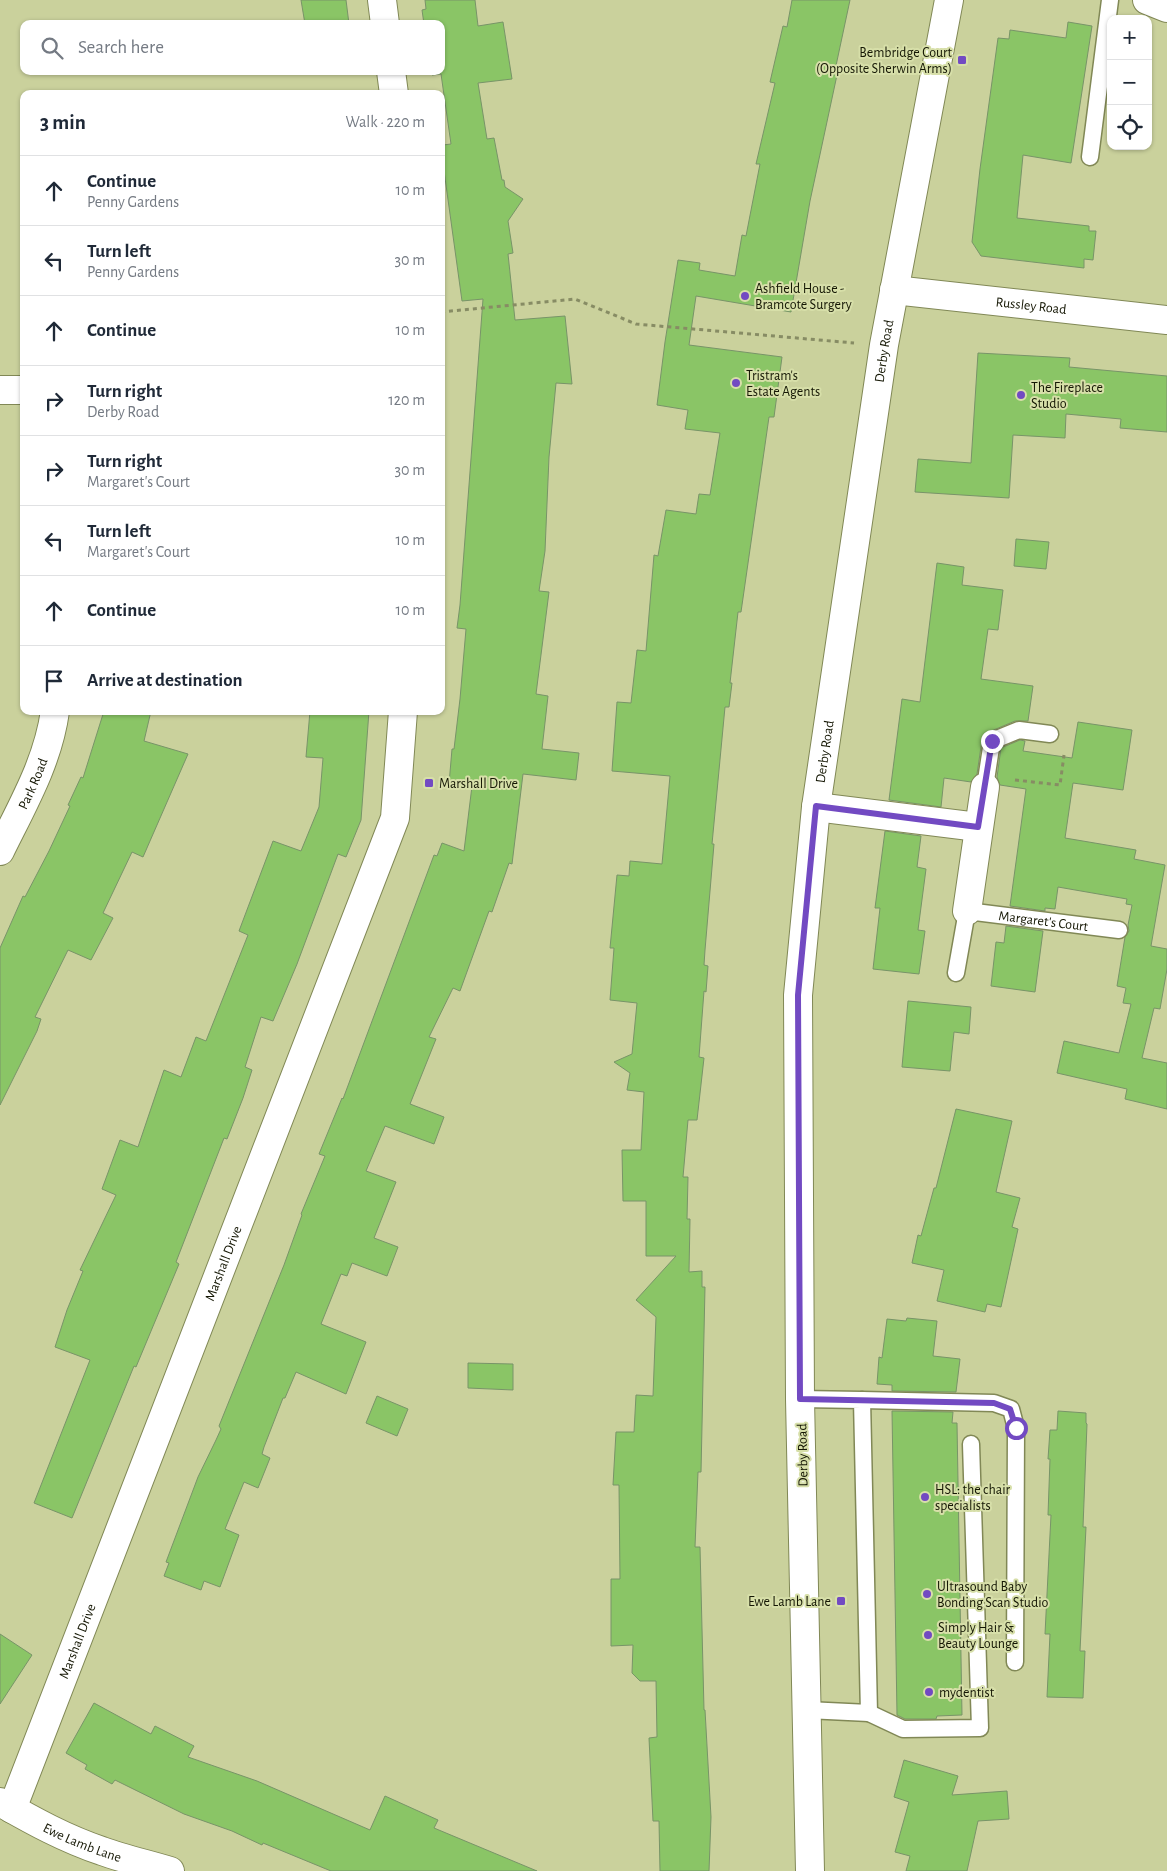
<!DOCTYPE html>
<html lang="en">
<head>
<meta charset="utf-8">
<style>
	:root { --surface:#fff; --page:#f2f2f3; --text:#1f2937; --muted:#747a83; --line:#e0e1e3 }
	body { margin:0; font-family:"Alegreya Sans",sans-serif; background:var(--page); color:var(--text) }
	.controls { position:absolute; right:15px; top:15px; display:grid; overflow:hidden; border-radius:10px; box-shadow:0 1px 4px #0004 }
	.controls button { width:45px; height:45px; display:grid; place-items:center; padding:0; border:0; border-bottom:1px solid var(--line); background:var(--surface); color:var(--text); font:25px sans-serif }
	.stop { position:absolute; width:15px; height:15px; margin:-11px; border:4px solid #724ac2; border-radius:50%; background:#fff }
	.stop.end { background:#724ac2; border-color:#fff; box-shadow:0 1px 5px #0008 }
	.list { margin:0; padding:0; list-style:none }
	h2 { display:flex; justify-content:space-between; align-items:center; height:65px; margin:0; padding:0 20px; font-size:21px }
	h2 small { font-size:16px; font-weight:400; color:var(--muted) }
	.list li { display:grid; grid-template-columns:32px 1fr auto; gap:15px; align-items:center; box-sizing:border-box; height:70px; padding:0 20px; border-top:1px solid var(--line) }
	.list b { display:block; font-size:19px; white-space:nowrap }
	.list p { margin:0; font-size:16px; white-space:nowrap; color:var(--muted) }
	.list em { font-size:16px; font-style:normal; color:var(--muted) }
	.icon { flex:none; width:28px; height:28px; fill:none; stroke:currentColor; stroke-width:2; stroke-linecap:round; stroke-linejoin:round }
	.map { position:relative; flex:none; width:1167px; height:1871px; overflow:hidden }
	.search { position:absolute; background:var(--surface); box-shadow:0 1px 4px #0004; left:20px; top:20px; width:425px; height:55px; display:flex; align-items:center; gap:12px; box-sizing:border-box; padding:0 18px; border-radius:10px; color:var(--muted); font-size:19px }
	.panel { position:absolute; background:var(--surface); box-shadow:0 1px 4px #0004; left:20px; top:90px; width:425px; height:625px; border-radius:10px }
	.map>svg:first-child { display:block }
	.building { fill:#8ac566; stroke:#789468 }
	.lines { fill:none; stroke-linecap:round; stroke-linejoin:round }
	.lane-casing { stroke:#818856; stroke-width:19 }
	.street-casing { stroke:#818856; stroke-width:30 }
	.secondary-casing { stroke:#818856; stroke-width:30 }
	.path { stroke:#878c64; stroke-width:3; stroke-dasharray:4 4; stroke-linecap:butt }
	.lane { stroke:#fff; stroke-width:16 }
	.street { stroke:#fff; stroke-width:28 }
	.secondary { stroke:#fff; stroke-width:28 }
	.route { stroke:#724ac2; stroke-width:6 }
	.poi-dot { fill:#724ac2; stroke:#d7dfa9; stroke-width:2 }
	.labels { text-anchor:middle; stroke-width:4; stroke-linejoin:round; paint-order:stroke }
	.poi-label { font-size:14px; fill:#151704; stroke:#d7dfa9; text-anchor:start }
	.street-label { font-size:14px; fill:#151704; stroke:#d7dfa9 }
</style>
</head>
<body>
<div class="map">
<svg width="1167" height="1871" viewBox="0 0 1167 1871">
	<rect width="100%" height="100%" fill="#cad19c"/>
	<g class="building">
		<path d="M301 0H346L349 24H305Z"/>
		<path d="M425 0H475L478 26 503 22 512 79 478 83 487 139 494 138 502 180H504L505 187 523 199 508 221 513 253 508 254 515 320 565 316 572 384 556 383 549 457 545 551 539 591 549 592 536 694 548 696 542 749 579 753 576 780 523 774 512 864 509 863 492 912 489 911 460 991 453 988 429 1037 436 1039 410 1104 444 1117 434 1144 385 1126 366 1171 396 1182 374 1238 398 1247 387 1276 352 1263 347 1276 341 1274 321 1324 366 1342 346 1394 296 1372 285 1398H283L264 1447 262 1454 270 1458 258 1488 244 1482 225 1529 239 1535 220 1587 204 1581 201 1590 164 1576 169 1563 166 1562 198 1477 216 1440 221 1429 219 1426 284 1265 302 1215 301 1214 325 1156 319 1154 342 1098 343 1099 434 855 437 856 442 843 464 851 472 786 449 784 452 749H454L460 699 466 629 457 628 460 605 483 299 462 301 442 156 444 155 443 145 451 144 441 74 432 75V71H441V24H424L422 10 426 9Z"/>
		<path d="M792 0H850L834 75H837L810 201 791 312 696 296 689 345 782 357 774 417H769L741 612H738L730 683H732L729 707H725L712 844H714L705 950 704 965 708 966 706 992 704 991 699 1057 704 1058 697 1120H688L683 1177H688L687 1219H690L689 1272 702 1271V1287H705L701 1472H698L695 1547H700L704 1710H705L711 1817 709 1871H660L659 1821H653L649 1738 657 1737 656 1681H640L632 1673 633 1645 611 1646V1579H620L619 1485H613L616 1432H634L636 1395 653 1396 656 1317 636 1300 676 1256H646V1201H623L622 1150H641L644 1092 627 1090 630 1073 614 1062 632 1054 637 1003 610 1000 614 948H610L617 875 629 876 630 861 662 864 670 776 612 771 617 702 631 703 637 650 646 651 654 555 658 556 666 510 696 514 699 494 710 495 720 433 685 429 688 410 657 405 665 342 678 260 700 263 699 270 735 276 742 235 746 236 760 164H756L775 83 770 82 783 26 787 27Z"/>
		<path d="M1068 22 1092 26 1071 163 1023 155 1017 218 1089 226V231H1096L1093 260 1084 259V268L981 256 972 242 980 169 998 38 1009 39 1010 30 1066 38Z"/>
		<path d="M978 353 1070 358 1069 367 1167 376V432L1120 428 1121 419 1066 414 1065 438 1013 435 1009 498 915 492 918 459 971 463Z"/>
		<path d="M1016 539 1049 542 1046 569 1014 566Z"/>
		<path d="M937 563 964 567 962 585 1003 590 998 630 988 629 981 679 1033 686 1028 721H1015L984 734 982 740 977 774 971 782 944 778 941 807 889 800 902 699 920 702Z"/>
		<path d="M104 711H151L144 741 188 754 143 857 132 852 103 913 113 918 91 960 68 950 35 1017 41 1019 37 1031 0 1105V948L23 896 25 897 49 851 70 806 68 805 81 777 83 778Z"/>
		<path d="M310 711H369L361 820 346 857 338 854 297 964 273 1021 261 1017 245 1067 252 1070 243 1098 227 1139 224 1138 176 1262 179 1264 136 1367 134 1366 72 1518 34 1503 90 1360 55 1347 67 1310 83 1271 80 1270 116 1195 102 1189 120 1140 138 1147 164 1070 181 1077 196 1037 206 1041 248 935 239 931 273 841 301 851 319 807 323 758 306 757Z"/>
		<path d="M1078 722 1132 730 1123 790 1073 783 1065 838 1136 850 1134 859 1165 865 1151 946 1167 949V969L1160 1009 1154 1008 1142 1058 1167 1063V1109L1125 1099 1127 1089 1057 1073 1064 1041 1119 1053 1131 1004 1123 1003 1126 988 1117 986 1125 937 1129 931 1128 925 1132 905 1126 904 1127 899 1058 887 1055 909 1045 908V911L1010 906 1026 789 1000 785 997 777 1001 748 1020 740 1025 741 1023 751 1072 758Z"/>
		<path d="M885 831 921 836 917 867 926 869 918 930 925 931 919 974 873 969 880 908H875Z"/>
		<path d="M1006 926 1043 931 1035 992 991 986 996 942 1004 943Z"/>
		<path d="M908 1001 971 1007 969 1034 954 1032 950 1071 902 1067Z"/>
		<path d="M956 1109 1012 1121 996 1192 1020 1198 1012 1227 1018 1229 1001 1307 987 1304 985 1312 937 1301 944 1270 912 1263 918 1235 921 1236 934 1188H936Z"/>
		<path d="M907 1318 937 1321 933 1356 960 1359 956 1392 892 1391V1385L877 1384 879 1357 882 1358 887 1319 906 1321Z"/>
		<path d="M468 1363 513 1364V1390L468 1388Z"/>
		<path d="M377 1396 408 1409 397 1436 366 1423Z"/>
		<path d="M892 1411 953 1412 952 1423H957L962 1715 937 1716 936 1719H905L897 1715Z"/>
		<path d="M1058 1411 1086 1413V1423L1087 1424 1083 1527H1086L1080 1651H1085L1083 1698 1047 1697 1050 1634H1045L1051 1515H1048L1050 1459H1048L1050 1430H1057Z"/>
		<path d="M0 1634 32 1655 0 1704Z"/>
		<path d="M94 1703 151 1734 155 1726 194 1746 188 1757 257 1781 370 1830 385 1796 438 1820 434 1828 537 1871H331L263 1843 262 1845 232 1831 184 1814 115 1780 112 1784 85 1769 87 1765 66 1753Z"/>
		<path d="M904 1760 958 1776 952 1795 1007 1791 1009 1819 978 1821 967 1871H906L910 1856 895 1852 909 1802 894 1797Z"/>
	</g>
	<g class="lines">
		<g class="lane-casing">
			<g id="lane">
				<path d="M1090 157 1110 0"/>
				<path d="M985 787 992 741 1019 730 1050 734"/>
				<path id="s1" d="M956 973 967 911 1119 930"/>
				<path d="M800 1399 862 1400 869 1713 807 1710"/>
				<path d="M862 1400 994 1403 1011 1409 1016 1428 1015 1662"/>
				<path d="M869 1713 903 1729 980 1728 971 1444"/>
			</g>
		</g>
		<g class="street-casing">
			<g id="street">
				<path d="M382 0 385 24"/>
				<path d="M1147 0 1167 8"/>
				<path d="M391 71 394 94"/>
				<path id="s2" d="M894 290 1167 320"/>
				<path d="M0 390H24"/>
				<path d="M816 807 978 827"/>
				<path id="s3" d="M0 851C22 806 48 762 55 711"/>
				<path d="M967 911 985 787"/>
				<path id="s4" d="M12 1809 395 818 403 711"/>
			</g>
		</g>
		<g class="secondary-casing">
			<g id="secondary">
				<path id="s5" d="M0 1802C33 1821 66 1839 102 1851 124 1859 147 1864 170 1871"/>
				<path id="s6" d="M810 1871 800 1399 798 995 816 807 884 345 949 0"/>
			</g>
		</g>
		<g class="path">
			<path d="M441 312 575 299 636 324 854 343"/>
			<path d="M1015 780 1060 785 1064 755"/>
		</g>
		<use href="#lane" class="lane"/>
		<use href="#street" class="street"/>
		<use href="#secondary" class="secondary"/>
	</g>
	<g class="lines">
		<path class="route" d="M992 741 978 827 816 806 798 995 800 1399 994 1403 1010 1409 1016 1428"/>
	</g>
	<g class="poi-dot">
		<rect x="957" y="55" width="10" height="10" rx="2.5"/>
		<circle cx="745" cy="296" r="5"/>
		<circle cx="736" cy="383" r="5"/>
		<circle cx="1021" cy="395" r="5"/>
		<rect x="424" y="778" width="10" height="10" rx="2.5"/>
		<circle cx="925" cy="1497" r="5"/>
		<circle cx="927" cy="1594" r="5"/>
		<rect x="836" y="1596" width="10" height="10" rx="2.5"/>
		<circle cx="928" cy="1635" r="5"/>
		<circle cx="929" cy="1692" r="5"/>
	</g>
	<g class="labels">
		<g class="poi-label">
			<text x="952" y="57" text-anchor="end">Bembridge Court<tspan x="952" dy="16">(Opposite Sherwin Arms)</tspan></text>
			<text x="755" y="293">Ashfield House -<tspan x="755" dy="16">Bramcote Surgery</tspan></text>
			<text x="746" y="380">Tristram's<tspan x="746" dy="16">Estate Agents</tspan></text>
			<text x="1031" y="392">The Fireplace<tspan x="1031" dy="16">Studio</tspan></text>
			<text x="439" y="788">Marshall Drive</text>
			<text x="935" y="1494">HSL: the chair<tspan x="935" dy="16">specialists</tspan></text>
			<text x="937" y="1591">Ultrasound Baby<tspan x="937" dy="16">Bonding Scan Studio</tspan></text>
			<text x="831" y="1606" text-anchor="end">Ewe Lamb Lane</text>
			<text x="938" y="1632">Simply Hair &amp;<tspan x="938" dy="16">Beauty Lounge</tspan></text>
			<text x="939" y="1697">mydentist</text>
		</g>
		<g class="street-label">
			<text dy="5" stroke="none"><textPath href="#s2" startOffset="138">Russley Road</textPath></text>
			<text dy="5" stroke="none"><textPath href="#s6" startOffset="1526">Derby Road</textPath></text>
			<text dy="5" stroke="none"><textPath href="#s6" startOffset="1121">Derby Road</textPath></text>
			<text dy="5" stroke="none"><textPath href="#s3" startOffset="75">Park Road</textPath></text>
			<text dy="5" stroke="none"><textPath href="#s1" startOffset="140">Margaret's Court</textPath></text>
			<text dy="5" stroke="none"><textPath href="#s4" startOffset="585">Marshall Drive</textPath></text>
			<text transform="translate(802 1455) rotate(-91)" y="5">Derby Road</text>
			<text dy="5" stroke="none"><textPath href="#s4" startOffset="180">Marshall Drive</textPath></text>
			<text dy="5" stroke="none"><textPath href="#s5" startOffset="92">Ewe Lamb Lane</textPath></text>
		</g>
	</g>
</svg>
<div class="controls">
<button>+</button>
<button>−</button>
<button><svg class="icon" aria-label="locate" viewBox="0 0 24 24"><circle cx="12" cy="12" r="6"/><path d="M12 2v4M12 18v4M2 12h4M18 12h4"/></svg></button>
</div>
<div class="stop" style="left:1016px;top:1428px"></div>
<div class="stop end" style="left:992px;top:741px"></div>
<div class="search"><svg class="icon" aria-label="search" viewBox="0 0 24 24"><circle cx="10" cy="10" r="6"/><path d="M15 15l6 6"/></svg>Search here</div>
<section class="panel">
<h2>3 min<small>Walk · 220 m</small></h2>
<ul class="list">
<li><svg class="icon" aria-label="ahead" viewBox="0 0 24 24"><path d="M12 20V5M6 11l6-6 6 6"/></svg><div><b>Continue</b><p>Penny Gardens</p></div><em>10 m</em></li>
<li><svg class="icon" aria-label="left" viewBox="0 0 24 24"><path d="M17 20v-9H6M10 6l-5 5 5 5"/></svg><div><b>Turn left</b><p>Penny Gardens</p></div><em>30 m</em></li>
<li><svg class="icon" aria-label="ahead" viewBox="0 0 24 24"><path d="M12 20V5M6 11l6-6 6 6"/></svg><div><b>Continue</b></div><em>10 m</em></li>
<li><svg class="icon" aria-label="right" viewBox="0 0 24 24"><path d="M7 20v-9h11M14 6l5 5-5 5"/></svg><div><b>Turn right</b><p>Derby Road</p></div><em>120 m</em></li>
<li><svg class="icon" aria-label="right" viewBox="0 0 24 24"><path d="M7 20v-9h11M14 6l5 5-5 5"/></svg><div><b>Turn right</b><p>Margaret's Court</p></div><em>30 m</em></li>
<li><svg class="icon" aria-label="left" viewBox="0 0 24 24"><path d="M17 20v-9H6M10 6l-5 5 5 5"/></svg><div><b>Turn left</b><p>Margaret's Court</p></div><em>10 m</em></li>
<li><svg class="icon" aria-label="ahead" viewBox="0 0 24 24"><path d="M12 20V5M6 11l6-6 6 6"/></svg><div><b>Continue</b></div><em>10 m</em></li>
<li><svg class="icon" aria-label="arrive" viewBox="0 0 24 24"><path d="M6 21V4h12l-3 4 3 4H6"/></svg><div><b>Arrive at destination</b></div></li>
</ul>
</section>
</div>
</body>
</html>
